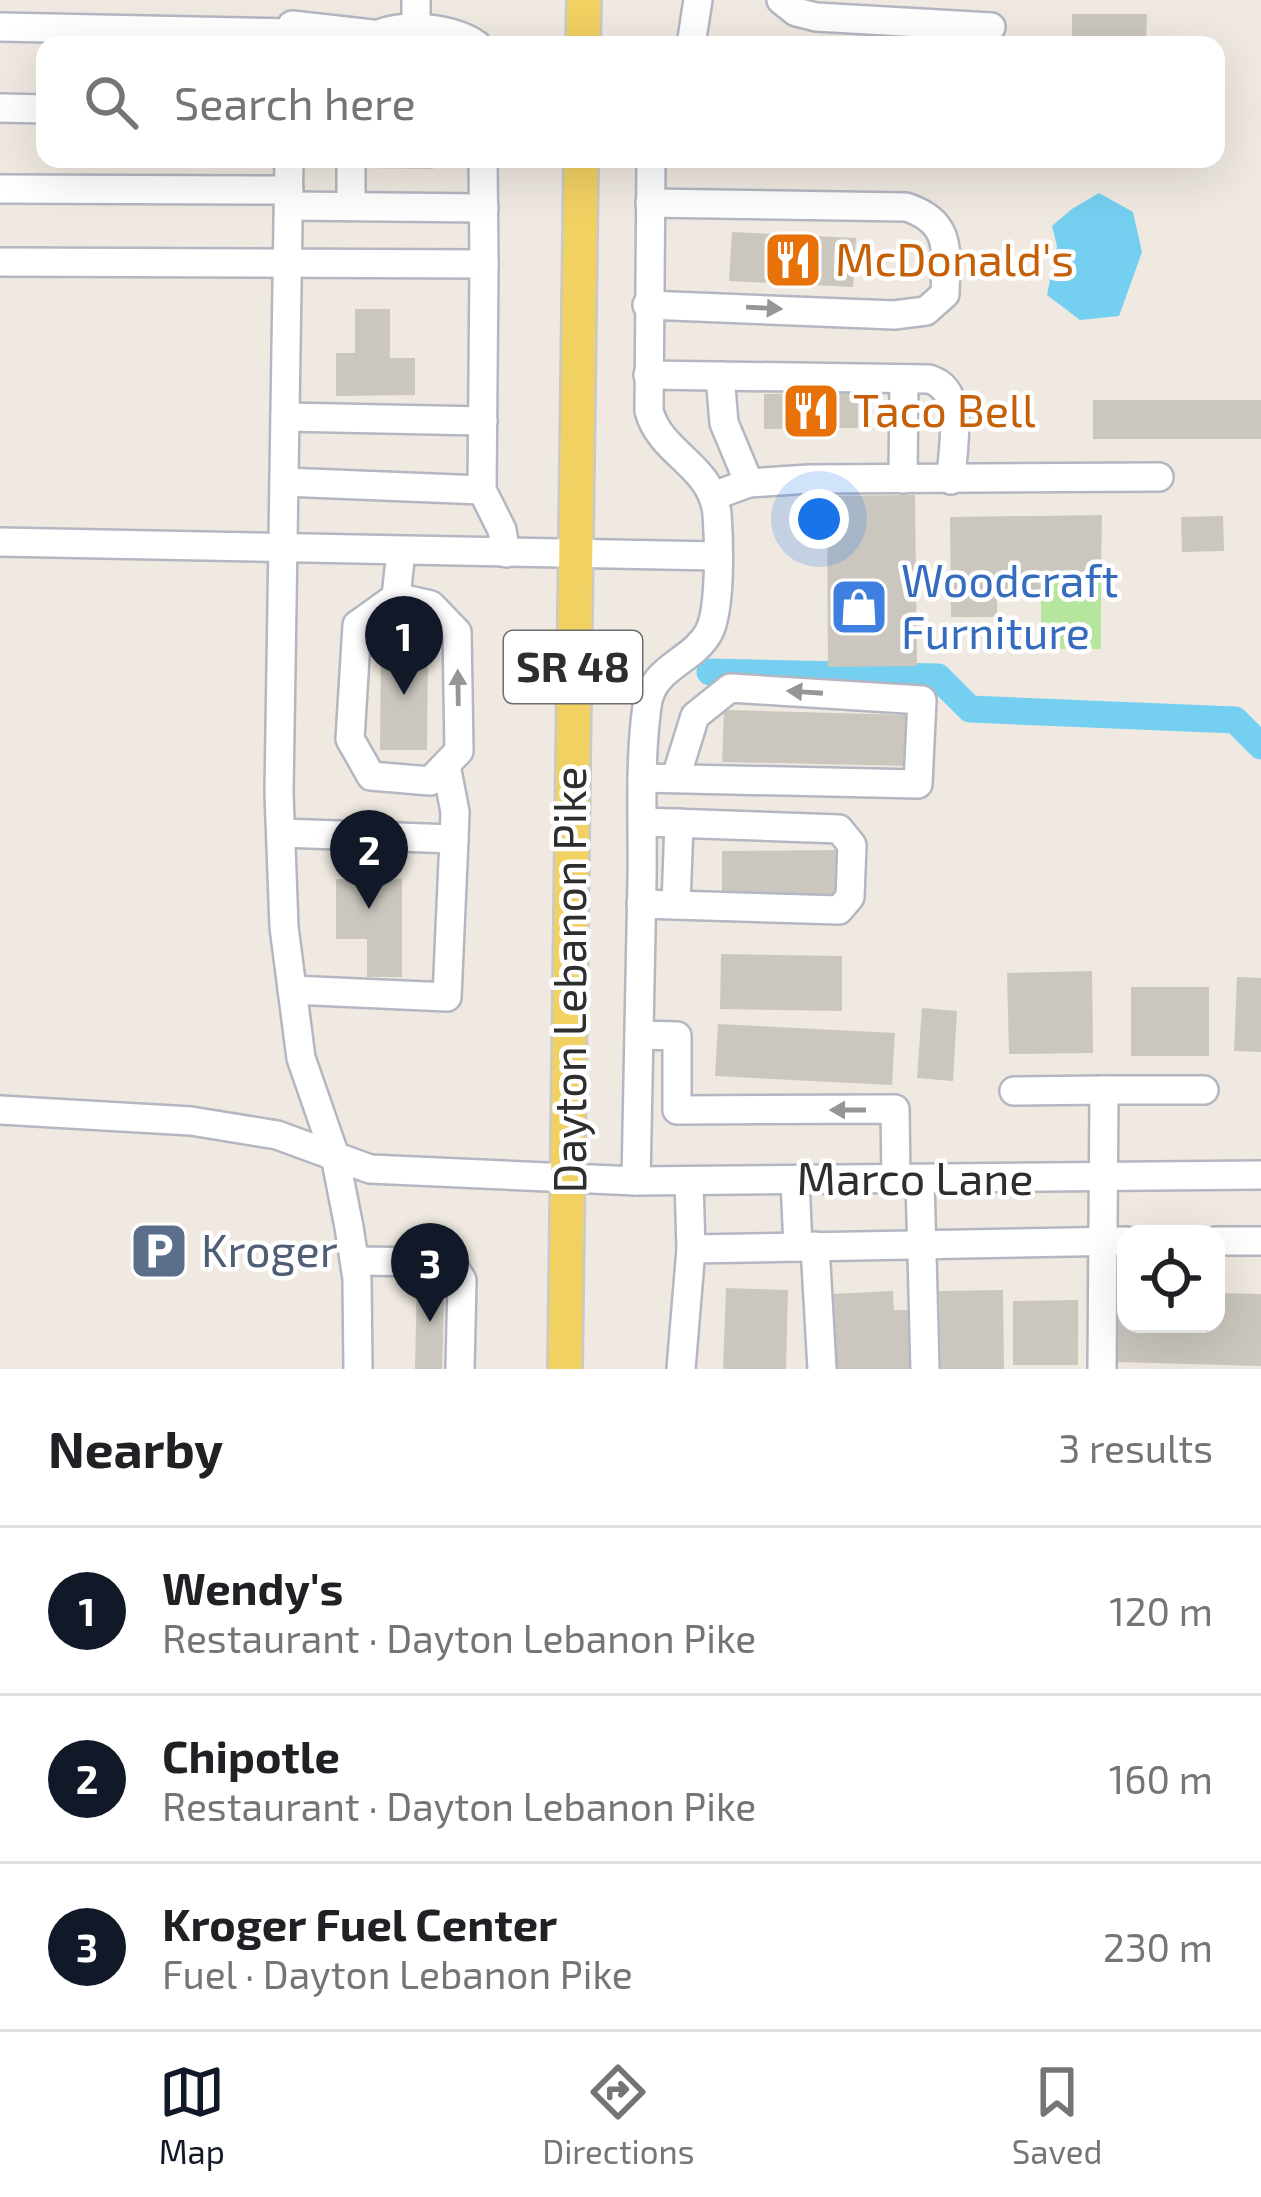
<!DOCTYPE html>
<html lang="en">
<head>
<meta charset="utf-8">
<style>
	:root { --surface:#fff; --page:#f6f6f6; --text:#202124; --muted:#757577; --line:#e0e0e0; --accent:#111827 }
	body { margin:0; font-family:"Exo 2",sans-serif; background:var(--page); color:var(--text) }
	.controls { position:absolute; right:36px; bottom:36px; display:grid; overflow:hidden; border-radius:24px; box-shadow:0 12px 48px #0002 }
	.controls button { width:108px; height:108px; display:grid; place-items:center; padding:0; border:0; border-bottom:3px solid var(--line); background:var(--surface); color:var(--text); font:60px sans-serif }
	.you { position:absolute; left:819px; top:519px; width:42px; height:42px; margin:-30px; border:9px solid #fff; border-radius:50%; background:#1a73e8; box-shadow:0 0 0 18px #1a73e833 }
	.badge { display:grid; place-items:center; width:78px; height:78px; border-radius:50%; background:var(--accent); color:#fff; font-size:39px; font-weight:700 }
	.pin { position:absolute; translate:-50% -99px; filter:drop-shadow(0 3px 6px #0008) }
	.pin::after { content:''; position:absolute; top:63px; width:42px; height:36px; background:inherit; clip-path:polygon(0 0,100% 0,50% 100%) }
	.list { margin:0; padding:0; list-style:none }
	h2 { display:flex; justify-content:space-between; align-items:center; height:156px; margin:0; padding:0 48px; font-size:51px }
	h2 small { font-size:39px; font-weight:400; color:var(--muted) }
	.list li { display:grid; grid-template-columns:78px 1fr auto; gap:36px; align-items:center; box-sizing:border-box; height:168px; padding:0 48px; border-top:3px solid var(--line) }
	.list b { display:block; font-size:45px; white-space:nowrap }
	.list p { margin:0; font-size:39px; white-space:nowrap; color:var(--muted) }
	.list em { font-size:39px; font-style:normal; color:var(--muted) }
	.icon { flex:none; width:66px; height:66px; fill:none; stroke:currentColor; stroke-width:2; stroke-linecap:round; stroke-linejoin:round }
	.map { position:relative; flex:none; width:1261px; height:1369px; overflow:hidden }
	.search { position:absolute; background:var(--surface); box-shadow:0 12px 48px #0002; left:36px; right:36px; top:36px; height:132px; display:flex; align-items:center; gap:30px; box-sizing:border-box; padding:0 42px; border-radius:24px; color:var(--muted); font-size:45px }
	.sheet { height:660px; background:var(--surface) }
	nav { display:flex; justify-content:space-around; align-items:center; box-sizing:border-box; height:168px; border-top:3px solid var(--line); background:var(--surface); font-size:33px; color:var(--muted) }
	nav a { display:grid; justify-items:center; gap:6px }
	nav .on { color:var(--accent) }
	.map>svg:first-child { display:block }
	.green { fill:#b6e59e }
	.water { fill:#75cff0 }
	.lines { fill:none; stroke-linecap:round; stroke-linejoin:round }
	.canal { stroke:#75cff0; stroke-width:27 }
	.building { fill:#cbc7bf }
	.minor-casing { stroke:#b4b7c1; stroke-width:32 }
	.major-casing { stroke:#c9c9c9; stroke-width:38 }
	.minor { stroke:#fff; stroke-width:27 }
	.major { stroke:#f2d163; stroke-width:33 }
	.oneway { fill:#969696 }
	.labels { text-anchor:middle; stroke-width:9; stroke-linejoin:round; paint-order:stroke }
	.shield { fill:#fff; stroke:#6d6d6d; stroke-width:3 }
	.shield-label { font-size:42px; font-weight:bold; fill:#2e2e2e }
	.food-label { font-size:45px; fill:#c56008; stroke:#fff; text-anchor:start }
	.shop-label { font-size:45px; fill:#366cbe; stroke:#fff; text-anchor:start }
	.street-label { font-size:45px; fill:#2e2e2e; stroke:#fff }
	.service-label { font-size:45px; fill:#4e5e75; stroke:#fff; text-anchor:start }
</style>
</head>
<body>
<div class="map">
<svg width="1261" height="1369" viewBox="0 0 1261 1369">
	<rect width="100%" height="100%" fill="#efe9e1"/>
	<rect class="green" x="1041" y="578" width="60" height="71"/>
	<path class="water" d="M1099 193 1133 212 1142 252 1119 316 1080 320 1047 295 1057 246 1052 226 1072 209Z"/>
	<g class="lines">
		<path class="canal" d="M710 672 938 677 970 709 1235 720 1261 746"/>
	</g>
	<g class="building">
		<path d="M1072 14H1147L1146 45H1072Z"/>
		<path d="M808 39 900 41 899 45H808Z"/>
		<path d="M365 159H433V169L364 168Z"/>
		<path d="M732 232 856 238 853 287 729 281Z"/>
		<path d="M355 309H390V358H415V395L336 396V353H355Z"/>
		<path d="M858 393V428L764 429V394Z"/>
		<rect x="1093" y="400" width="168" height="39"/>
		<path d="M915 495 917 666 828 667 827 496Z"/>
		<path d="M1102 515 1101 578H1041L1042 594H997V617H951L950 517Z"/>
		<path d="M1223 516 1224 551 1182 552 1181 517Z"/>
		<path d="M381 640 428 641 427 750H380Z"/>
		<path d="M724 710 909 715 908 766 722 762Z"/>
		<path d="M844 850V903L722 904V851Z"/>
		<path d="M336 879H402V977H367V939H336Z"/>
		<path d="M721 954 842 956V1011L720 1009Z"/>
		<path d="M1092 971 1093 1053 1009 1054 1007 973Z"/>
		<path d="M1237 977 1261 978V1052L1234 1051Z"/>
		<rect x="1131" y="987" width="78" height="69"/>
		<path d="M922 1008 957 1011 953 1081 917 1078Z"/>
		<path d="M718 1024 895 1033 892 1085 715 1076Z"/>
		<path d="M417 1275H445L442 1369H415Z"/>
		<path d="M726 1288 788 1290 786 1369H723Z"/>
		<path d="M1003 1290 1004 1369H941L939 1291Z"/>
		<path d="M1119 1290 1126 1291V1324H1216V1293L1261 1294V1366L1117 1362Z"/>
		<path d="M893 1291 894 1310H910L912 1369H834L830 1294Z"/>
		<path d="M1078 1300V1365H1013V1301Z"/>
	</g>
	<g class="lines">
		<g class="minor-casing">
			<g id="minor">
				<path d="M416 0V31"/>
				<path d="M781 0 796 12 816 17 991 27"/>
				<path d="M292 25 372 34"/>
				<path d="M0 27 292 33"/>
				<path d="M363 45C385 19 452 26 477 45"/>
				<path d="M691 45 698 0"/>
				<path d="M0 108 45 109"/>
				<path d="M289 159 279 793 284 927 301 1058 335 1156 349 1227 357 1279 358 1369"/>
				<path d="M351 159V206"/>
				<path d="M483 159 484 264"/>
				<path d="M0 189 289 190"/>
				<path d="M289 206 484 208"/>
				<path d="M0 262 484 264 482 490 502 530 506 553"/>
				<path d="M647 305 894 315 926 311 945 294C946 252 953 222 906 207L650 203"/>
				<path d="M648 375 929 379C967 390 952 448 951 480"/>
				<path d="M720 376 724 423 749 483"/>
				<path d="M285 417 483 421"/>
				<path d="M903 479 904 379"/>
				<path d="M284 482 482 490"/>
				<path d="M713 496 749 483 809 479 1159 477"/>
				<path d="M0 542 716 556"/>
				<path d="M396 597 431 605 457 632 459 751 430 781 371 776 350 739 357 625 396 597 401 551"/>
				<path d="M446 765 455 812 454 839"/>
				<path d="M642 778 918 784 922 700 730 688 695 716 676 777"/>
				<path d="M281 833 454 839 447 997 292 990"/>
				<path d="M641 904 839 910 850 897 852 845 839 829 643 822"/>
				<path d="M676 905 679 823"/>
				<path d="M639 1035 677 1036V1110L895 1109 896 1180"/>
				<path d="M1104 1090H1204"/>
				<path d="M1014 1091 1104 1090 1102 1369"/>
				<path d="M0 1110 191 1121 277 1135 370 1169 636 1181 1261 1175"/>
				<path d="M795 1180 798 1247"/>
				<path d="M920 1180 925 1369"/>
				<path d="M636 1181C638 1081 640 980 642 880 643 822 639 764 647 706 652 666 692 663 709 632 721 608 719 541 717 514 712 465 661 455 649 411L651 159"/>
				<path d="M689 1181 691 1249 1126 1241"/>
				<path d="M1216 1241H1261"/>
				<path d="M815 1246 822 1369"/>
				<path d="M355 1261 440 1262 453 1266 462 1280 460 1369"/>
				<path d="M681 1369 691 1249"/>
			</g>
		</g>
		<g class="major-casing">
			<g id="major">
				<path d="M583 45 584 0"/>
				<path d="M565 1369 581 159"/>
			</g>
		</g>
		<use href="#minor" class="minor"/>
		<use href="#major" class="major"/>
	</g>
	<defs><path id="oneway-solid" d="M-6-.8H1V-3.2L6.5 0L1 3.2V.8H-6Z" transform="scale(3)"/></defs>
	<g class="oneway">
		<use href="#oneway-solid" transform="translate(764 308) rotate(3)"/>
		<use href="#oneway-solid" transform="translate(458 688) rotate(-91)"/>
		<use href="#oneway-solid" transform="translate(805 692) rotate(-176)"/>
		<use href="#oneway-solid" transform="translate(848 1110) rotate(180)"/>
	</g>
	<defs>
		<g id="restaurant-square" transform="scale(3)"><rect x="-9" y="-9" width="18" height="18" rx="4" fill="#e8710a" stroke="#fff"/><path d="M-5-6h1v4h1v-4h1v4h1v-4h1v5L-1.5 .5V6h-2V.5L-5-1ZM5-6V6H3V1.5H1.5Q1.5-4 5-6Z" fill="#fff"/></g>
		<g id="shop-square" transform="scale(3)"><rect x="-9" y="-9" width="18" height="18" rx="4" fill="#3f7fe0" stroke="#fff"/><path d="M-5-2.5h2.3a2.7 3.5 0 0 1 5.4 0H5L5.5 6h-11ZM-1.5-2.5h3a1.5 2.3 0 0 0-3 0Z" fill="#fff"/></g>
		<g id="parking-square" transform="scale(3)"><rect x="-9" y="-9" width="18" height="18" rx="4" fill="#5c6f8a" stroke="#fff"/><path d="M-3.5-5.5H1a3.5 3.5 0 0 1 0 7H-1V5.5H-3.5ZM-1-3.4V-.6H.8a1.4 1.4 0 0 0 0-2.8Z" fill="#fff"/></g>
	</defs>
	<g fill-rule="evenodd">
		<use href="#restaurant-square" x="793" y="260"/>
		<use href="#restaurant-square" x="811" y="411"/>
		<use href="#shop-square" x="859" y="607"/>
		<use href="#parking-square" x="159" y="1251"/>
	</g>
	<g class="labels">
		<rect class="shield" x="504" y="631" width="138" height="72" rx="9"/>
		<g class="shield-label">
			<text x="573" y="682">SR 48</text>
		</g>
		<g class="food-label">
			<text x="835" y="276">McDonald's</text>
			<text x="853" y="427">Taco Bell</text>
		</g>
		<g class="shop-label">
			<text x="901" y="597">Woodcraft<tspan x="901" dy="52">Furniture</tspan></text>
		</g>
		<g class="street-label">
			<text transform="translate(570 980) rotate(-90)" y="16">Dayton Lebanon Pike</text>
			<text x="915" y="1195">Marco Lane</text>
		</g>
		<g class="service-label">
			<text x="201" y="1267">Kroger</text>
		</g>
	</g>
</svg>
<div class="controls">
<button><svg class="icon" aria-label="locate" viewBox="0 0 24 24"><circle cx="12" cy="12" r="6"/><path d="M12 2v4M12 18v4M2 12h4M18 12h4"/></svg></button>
</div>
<div class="you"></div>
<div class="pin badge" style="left:404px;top:695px">1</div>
<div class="pin badge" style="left:369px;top:909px">2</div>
<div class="pin badge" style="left:430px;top:1322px">3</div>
<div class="search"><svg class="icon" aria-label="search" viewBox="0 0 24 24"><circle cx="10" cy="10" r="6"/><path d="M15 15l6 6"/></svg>Search here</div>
</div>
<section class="sheet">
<h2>Nearby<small>3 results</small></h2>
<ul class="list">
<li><span class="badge">1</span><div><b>Wendy's</b><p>Restaurant · Dayton Lebanon Pike</p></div><em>120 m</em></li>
<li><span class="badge">2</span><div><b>Chipotle</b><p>Restaurant · Dayton Lebanon Pike</p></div><em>160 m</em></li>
<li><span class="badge">3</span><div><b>Kroger Fuel Center</b><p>Fuel · Dayton Lebanon Pike</p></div><em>230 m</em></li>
</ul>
</section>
<nav>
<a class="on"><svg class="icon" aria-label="map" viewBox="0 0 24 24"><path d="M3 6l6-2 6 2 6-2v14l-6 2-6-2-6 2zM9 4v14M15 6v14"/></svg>Map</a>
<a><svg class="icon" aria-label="directions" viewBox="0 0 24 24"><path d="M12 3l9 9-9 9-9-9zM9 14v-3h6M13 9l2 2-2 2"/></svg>Directions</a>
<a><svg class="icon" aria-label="saved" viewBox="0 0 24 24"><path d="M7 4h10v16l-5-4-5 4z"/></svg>Saved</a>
</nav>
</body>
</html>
